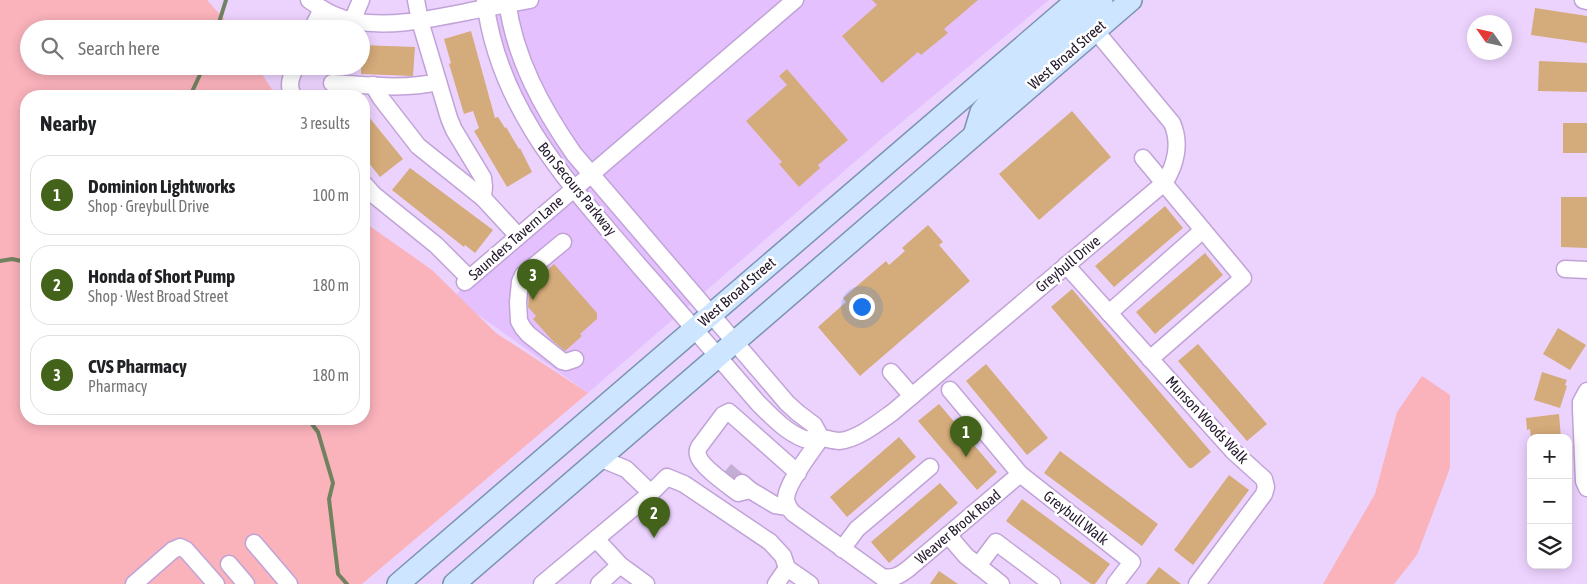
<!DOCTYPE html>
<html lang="en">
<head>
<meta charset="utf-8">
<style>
	:root { --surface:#fff; --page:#f6f6f6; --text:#202124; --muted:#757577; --line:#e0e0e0; --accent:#426319 }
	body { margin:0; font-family:"Asap Condensed",sans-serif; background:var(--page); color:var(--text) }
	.controls { position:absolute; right:15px; bottom:15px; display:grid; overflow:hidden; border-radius:10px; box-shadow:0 2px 12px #0003 }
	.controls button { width:45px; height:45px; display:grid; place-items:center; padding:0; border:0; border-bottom:1px solid var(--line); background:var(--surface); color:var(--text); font:25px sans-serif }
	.compass { position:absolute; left:1467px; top:15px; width:45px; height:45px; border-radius:50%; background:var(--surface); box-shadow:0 2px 12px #0003; rotate:304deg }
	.you { position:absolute; left:861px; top:306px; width:18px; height:18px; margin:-12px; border:4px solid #fff; border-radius:50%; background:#1a73e8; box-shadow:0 0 0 8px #1a73e833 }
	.badge { display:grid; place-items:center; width:32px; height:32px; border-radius:50%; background:var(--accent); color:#fff; font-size:16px; font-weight:700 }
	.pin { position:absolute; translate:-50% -41px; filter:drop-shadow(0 1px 2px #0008) }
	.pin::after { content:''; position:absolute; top:26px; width:18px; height:15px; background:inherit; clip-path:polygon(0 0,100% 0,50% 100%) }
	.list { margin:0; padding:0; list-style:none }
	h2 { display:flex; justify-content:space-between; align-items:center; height:65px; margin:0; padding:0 20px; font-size:21px }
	h2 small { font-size:16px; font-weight:400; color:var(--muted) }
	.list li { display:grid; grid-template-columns:32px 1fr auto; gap:15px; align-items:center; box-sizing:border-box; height:80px; margin:0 10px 10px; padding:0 10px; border:1px solid var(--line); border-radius:20px }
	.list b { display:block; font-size:19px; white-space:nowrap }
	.list p { margin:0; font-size:16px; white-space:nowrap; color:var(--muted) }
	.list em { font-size:16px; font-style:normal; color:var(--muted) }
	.icon { flex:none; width:28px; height:28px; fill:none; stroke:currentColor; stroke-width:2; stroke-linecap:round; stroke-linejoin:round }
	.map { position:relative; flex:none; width:1587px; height:584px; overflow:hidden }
	.search { position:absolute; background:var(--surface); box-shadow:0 2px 12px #0003; left:20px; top:20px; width:350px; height:55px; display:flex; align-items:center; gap:12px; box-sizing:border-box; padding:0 18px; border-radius:28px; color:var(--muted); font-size:19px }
	.panel { position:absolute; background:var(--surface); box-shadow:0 2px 12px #0003; left:20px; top:90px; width:350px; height:335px; border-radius:20px }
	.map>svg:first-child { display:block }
	.built { fill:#e4c1fe }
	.green { fill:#fab2bb }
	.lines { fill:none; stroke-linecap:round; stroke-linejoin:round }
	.stream { stroke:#718260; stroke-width:4 }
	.building { fill:#d4ab7a }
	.minor-tunnel { stroke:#c4aed4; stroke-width:16; stroke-dasharray:16 8; stroke-linecap:butt }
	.minor-casing { stroke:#c1a3d7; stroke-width:19 }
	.major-casing { stroke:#7c92b5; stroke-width:24 }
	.minor { stroke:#fff; stroke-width:16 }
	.major { stroke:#cde5fe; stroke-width:21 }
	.labels { text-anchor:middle; stroke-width:5; stroke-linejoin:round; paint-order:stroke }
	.street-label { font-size:15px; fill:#25192d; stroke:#fff }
</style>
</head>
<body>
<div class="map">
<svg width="1587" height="584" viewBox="0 0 1587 584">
	<rect width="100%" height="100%" fill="#ecd3fe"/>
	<path class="built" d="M486 0H1049L880 140 588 393 453 297 574 190 517 103Z"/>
	<g class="green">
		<path d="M0 0H207L233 29H29V66H257L276 96H26V419H364V222L432 270 496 333 588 393 362 584H0Z"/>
		<path d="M1422 376 1450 395V468L1417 555 1394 584H1323L1375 494 1397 412Z"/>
	</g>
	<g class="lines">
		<g class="stream">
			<path d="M217 29 226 0"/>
			<path d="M190 96 204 66"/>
			<path d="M0 261 12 259 26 262"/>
			<path d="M308 419 318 432 333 483 329 499 338 574 347 584"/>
		</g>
	</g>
	<g class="building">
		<path d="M872 0H978L944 29 948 33 921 55 918 52 882 83 842 36 877 5Z"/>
		<path d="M1535 8 1587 16V43L1531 35Z"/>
		<path d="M471 31 495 118 498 117 505 128 506 127 519 149 520 148 532 172 507 187 474 131 479 128 473 111 464 114 449 64 451 63 444 39Z"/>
		<path d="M361 45 415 47 413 76 361 74Z"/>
		<path d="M1539 61 1587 63V92L1538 91Z"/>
		<path d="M787 69 848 140 818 165 820 168 799 187 779 164 782 162 746 121 787 85 779 76Z"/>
		<path d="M364 111 403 159 380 177 364 157Z"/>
		<path d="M1072 111 1111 157 1039 220 999 174Z"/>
		<rect x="1563" y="123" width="24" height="30"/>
		<path d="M410 168 493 230 475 253 465 245 464 247 392 190Z"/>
		<path d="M1561 197H1587V248L1561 247Z"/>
		<path d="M1165 206 1183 228 1114 287 1095 266Z"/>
		<path d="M928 225 943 242 939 245 970 281 860 376 818 327 846 302 843 298 886 261 889 265 905 251 902 248Z"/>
		<path d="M1205 253 1223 275 1155 334 1136 312Z"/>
		<path d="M554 264 597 313V319L580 334 582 336 565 351 552 340 533 319 536 316 528 307 530 285Z"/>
		<path d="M1072 289 1211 452 1192 468H1189L1051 307Z"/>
		<path d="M1558 328 1586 345 1570 370 1543 354Z"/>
		<path d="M1198 344 1267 424 1247 441 1178 361Z"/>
		<path d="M986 364 1048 438 1027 455 966 381Z"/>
		<path d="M1542 372 1567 380 1565 385 1567 386 1560 408 1534 400Z"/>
		<path d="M939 404 997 472 977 490 918 421Z"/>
		<path d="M1559 414 1561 438H1531L1530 429 1527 430 1526 418Z"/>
		<path d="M899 437 916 457 847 517 830 497Z"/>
		<path d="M1060 451 1158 524 1142 546 1044 473Z"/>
		<path d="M1229 475 1249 490 1193 565 1174 550Z"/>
		<path d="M940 483 958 503 889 563 871 542Z"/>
		<path d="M1022 499 1110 564 1095 584H1091L1006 521Z"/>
		<path d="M1159 567 1181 584H1146Z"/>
		<path d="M939 571 958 584H930Z"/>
	</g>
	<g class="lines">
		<path class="minor-tunnel" d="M726 470 739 481"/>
		<g class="minor-casing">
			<g id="minor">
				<path d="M309 0C321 9 337 18 353 21 391 28 430 19 466 12 488 7 509 4 530 0"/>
				<path d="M416 0 420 21 449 118 454 130 483 178 484 186 483 198"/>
				<path d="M485 0C498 111 572 187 641 268 681 313 719 358 758 403 771 416 786 432 804 439 810 440 817 437 823 438 828 439 834 441 839 441 857 440 879 422 893 412L1164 183C1176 165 1181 143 1172 123L1095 30"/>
				<path d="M507 0C514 57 542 108 574 154L787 403 798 413 814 425 821 438"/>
				<path d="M1583 0 1587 1"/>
				<path d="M352 21 361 0"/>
				<path d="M312 29 322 9"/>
				<path d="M332 83C367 85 403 90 438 82"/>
				<path d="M373 85 380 97 418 146 483 198 518 236"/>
				<path d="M293 96C287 85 291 77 296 66"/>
				<path d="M1143 158 1203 230"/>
				<path d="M364 184 374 195 436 245 469 278"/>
				<path d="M563 242 523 275 520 282 518 302 519 321 523 328 528 334 562 361 566 362 575 359"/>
				<path d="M1066 265 1233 451 1264 479 1266 487 1264 494 1197 584"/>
				<path d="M1565 269 1587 270"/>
				<path d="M465 282 795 0"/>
				<path d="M1109 313 1203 230 1243 278 1150 359"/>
				<path d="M891 372 912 396"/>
				<path d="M950 390 1020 474 1132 562 1115 584"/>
				<path d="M1587 391 1581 402V409L1584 481 1587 488"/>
				<path d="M821 438C812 451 786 484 786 499 787 506 789 509 793 513L882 577C893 579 899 576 908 569L1020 474"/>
				<path d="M742 483 750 490 775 505 788 507"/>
				<path d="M750 490 738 493C729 486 700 466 698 455 697 452 698 449 699 447L723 415 729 412 798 473"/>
				<path d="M651 493 667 477 684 484 770 542 783 556 787 568"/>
				<path d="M948 535 966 556 1001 584"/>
				<path d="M596 539 620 565 599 584"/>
				<path d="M254 543 289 584"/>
				<path d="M842 549 857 529 930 467"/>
				<path d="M229 564 246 584"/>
				<path d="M620 565 646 584"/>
				<path d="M978 566 996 542 1052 584"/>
				<path d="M134 584 173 550 180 547 186 550 216 584"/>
				<path d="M542 584 651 493 626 469 599 458"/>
				<path d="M776 584 787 568 810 584"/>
			</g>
		</g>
		<g class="major-casing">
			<g id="major">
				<path d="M1095 30 1092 9 1102 0"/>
				<path d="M975 132 981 112 992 98 1070 29 1075 23 1077 16 1071 5"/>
				<path d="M398 584 1077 0"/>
				<path d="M454 584 1131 0"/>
			</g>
		</g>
		<use href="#minor" class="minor"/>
		<use href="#major" class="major"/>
	</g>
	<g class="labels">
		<g class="street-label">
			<text transform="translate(1067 55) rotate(-41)" y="5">West Broad Street</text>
			<text transform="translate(577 189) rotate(51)" y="5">Bon Secours Parkway</text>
			<text transform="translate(516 238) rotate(-41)" y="5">Saunders Tavern Lane</text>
			<text transform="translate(1068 264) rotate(-40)" y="5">Greybull Drive</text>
			<text transform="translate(737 292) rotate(-41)" y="5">West Broad Street</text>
			<text transform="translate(1207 420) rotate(47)" y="5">Munson Woods Walk</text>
			<text transform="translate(1076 518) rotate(38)" y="5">Greybull Walk</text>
			<text transform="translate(958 527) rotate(-40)" y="5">Weaver Brook Road</text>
		</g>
	</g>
</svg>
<div class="controls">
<button>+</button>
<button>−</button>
<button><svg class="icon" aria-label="layers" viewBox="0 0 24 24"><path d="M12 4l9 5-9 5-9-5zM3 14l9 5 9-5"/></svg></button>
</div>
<svg class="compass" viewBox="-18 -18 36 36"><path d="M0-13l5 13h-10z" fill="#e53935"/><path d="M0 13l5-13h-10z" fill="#757577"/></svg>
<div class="you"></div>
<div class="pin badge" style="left:966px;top:457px">1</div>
<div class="pin badge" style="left:654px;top:538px">2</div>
<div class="pin badge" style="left:533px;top:300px">3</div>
<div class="search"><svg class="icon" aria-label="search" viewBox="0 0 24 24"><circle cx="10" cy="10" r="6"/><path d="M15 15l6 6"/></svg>Search here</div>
<section class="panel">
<h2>Nearby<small>3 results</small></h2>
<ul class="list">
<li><span class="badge">1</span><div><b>Dominion Lightworks</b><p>Shop · Greybull Drive</p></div><em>100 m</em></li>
<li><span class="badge">2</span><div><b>Honda of Short Pump</b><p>Shop · West Broad Street</p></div><em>180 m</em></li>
<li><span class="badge">3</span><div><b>CVS Pharmacy</b><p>Pharmacy</p></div><em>180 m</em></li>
</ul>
</section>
</div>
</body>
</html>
